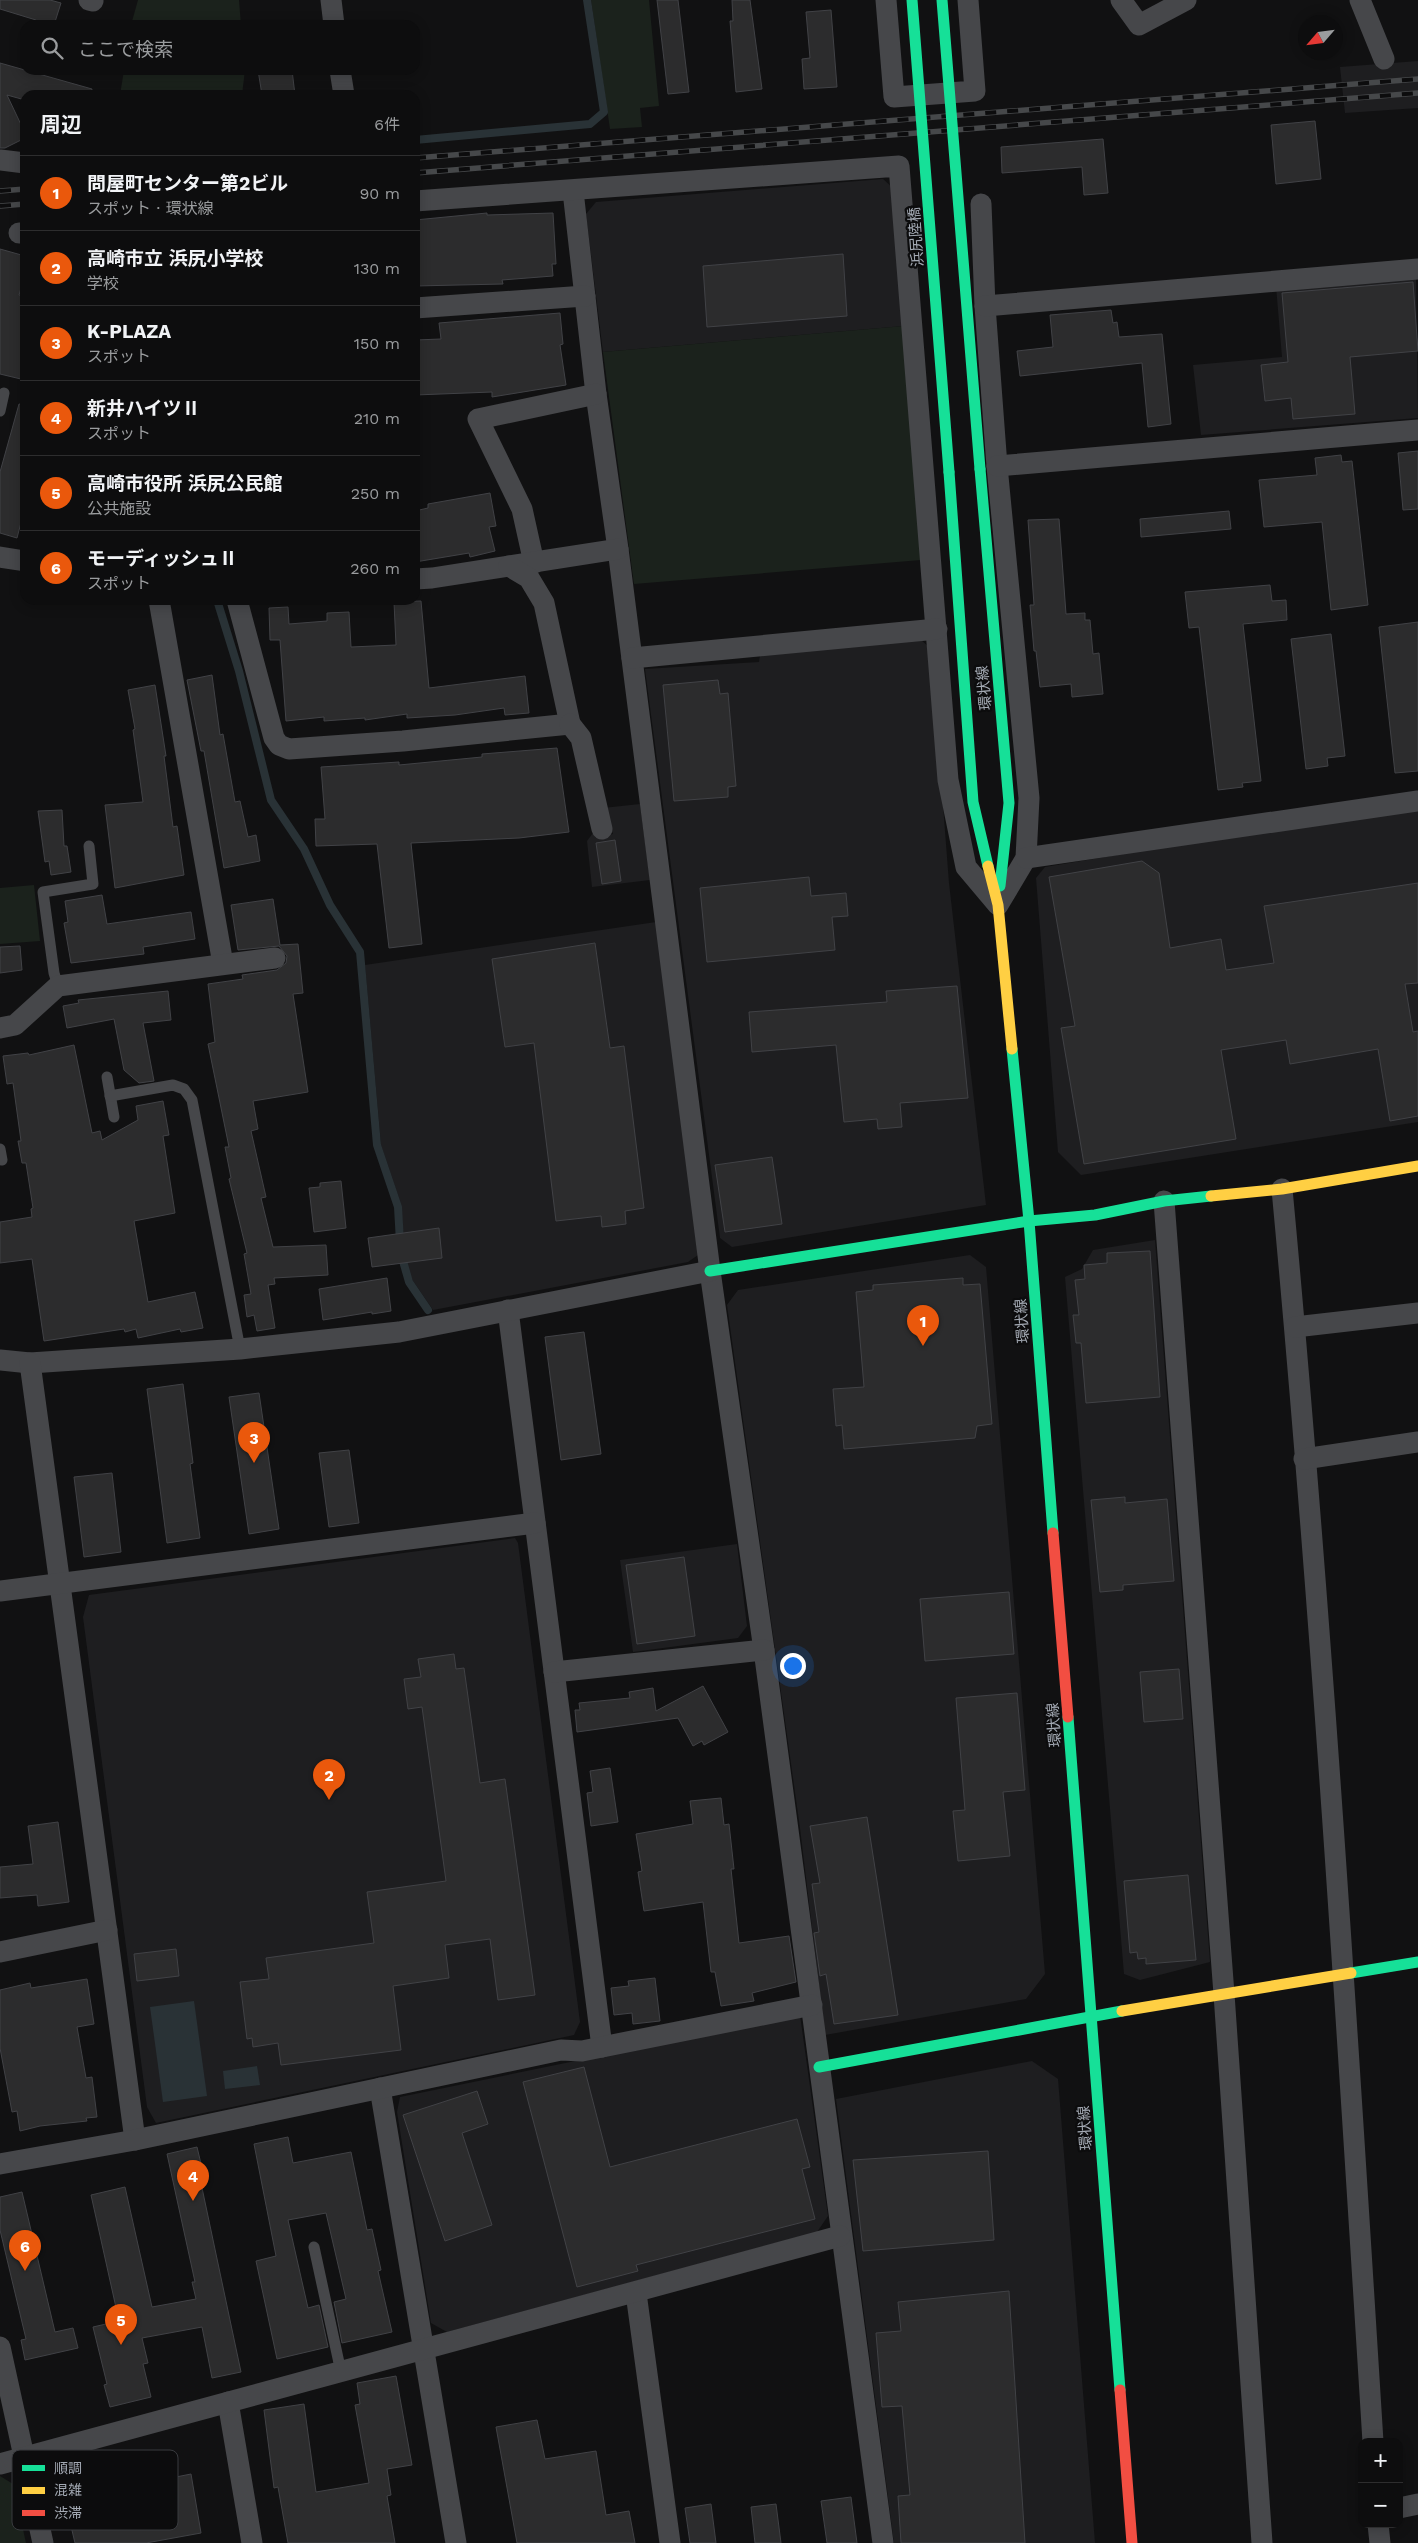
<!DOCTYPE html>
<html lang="ja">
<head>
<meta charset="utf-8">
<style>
	:root { --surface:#0d0d0e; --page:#161617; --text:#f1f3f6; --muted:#9a9c9e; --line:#2d2d2e; --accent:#ea580c }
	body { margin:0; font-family:"Work Sans","Noto Sans JP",sans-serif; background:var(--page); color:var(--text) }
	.controls { position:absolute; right:15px; bottom:15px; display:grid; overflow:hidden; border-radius:10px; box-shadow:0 2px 12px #0003 }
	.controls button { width:45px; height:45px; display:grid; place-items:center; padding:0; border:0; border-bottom:1px solid var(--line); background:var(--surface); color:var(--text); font:25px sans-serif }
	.compass { position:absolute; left:1298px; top:15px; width:45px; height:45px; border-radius:50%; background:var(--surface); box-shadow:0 2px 12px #0003; rotate:242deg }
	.you { position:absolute; left:792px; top:1665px; width:18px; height:18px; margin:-12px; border:4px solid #fff; border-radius:50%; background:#1a73e8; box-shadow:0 0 0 8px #1a73e833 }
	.badge { display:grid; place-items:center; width:32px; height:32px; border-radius:50%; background:var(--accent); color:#fff; font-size:16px; font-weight:700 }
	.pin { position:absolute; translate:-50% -41px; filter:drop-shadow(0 1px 2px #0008) }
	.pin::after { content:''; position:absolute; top:26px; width:18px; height:15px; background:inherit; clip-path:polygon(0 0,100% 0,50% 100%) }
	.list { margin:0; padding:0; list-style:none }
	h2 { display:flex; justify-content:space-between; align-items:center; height:65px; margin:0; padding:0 20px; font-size:21px }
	h2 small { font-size:16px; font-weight:400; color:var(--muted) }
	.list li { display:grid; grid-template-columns:32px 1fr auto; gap:15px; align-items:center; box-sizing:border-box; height:75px; padding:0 20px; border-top:1px solid var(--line) }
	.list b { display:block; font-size:19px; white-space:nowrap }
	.list p { margin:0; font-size:16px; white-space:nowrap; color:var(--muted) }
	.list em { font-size:16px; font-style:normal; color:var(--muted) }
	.icon { flex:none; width:28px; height:28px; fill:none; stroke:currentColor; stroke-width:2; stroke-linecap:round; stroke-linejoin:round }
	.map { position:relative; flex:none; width:1418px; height:2543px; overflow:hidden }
	.search { position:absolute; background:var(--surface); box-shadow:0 2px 12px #0003; left:20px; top:20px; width:400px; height:55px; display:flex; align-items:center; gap:12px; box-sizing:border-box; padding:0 18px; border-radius:15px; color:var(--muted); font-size:19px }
	.panel { position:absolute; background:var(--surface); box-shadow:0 2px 12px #0003; left:20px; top:90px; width:400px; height:515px; border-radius:15px }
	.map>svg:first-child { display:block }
	.built { fill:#1e1e20 }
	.green { fill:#1b221c }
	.water { fill:#293236 }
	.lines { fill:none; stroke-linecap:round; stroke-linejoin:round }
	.stream { stroke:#293236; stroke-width:8 }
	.building { fill:#2c2c2d; stroke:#414246 }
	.lane { stroke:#46474a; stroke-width:11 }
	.street { stroke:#46474a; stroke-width:21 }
	.fast { stroke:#16e098; stroke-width:11 }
	.slow { stroke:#ffcf43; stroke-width:11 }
	.jam { stroke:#f24e42; stroke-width:11 }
	.rail-casing { stroke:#46484a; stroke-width:5.5 }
	.rail { stroke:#0c0c0d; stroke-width:4; stroke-dasharray:11; stroke-linecap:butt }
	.fast-bridge { stroke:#16e098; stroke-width:11 }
	.labels { text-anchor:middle; stroke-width:4.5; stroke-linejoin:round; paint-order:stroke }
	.street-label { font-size:15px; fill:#a3a9b3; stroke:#0c0c0d }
	.key { fill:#0c0c0d; stroke:#393b3f; stroke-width:1 }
	.key-label { font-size:14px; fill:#a3a9b3 }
</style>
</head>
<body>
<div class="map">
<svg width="1418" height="2543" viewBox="0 0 1418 2543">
	<rect width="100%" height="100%" fill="#111112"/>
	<g class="built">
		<path d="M1418 61V108L1345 113 1340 67Z"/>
		<path d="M883 179 893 188 904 326 603 352 586 214 596 202Z"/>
		<path d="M1416 275 1418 418 1201 435 1193 365 1282 357 1276 286Z"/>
		<path d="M921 640 931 649 949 883 986 1205 732 1247 720 1238 645 669 759 662 760 655Z"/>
		<path d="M640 804 650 880 592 887 587 841 593 833 596 838 613 834 603 808Z"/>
		<path d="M1418 805V1122L1081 1175 1058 1152 1036 878 1045 867Z"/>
		<path d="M656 922 698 1255 688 1262 433 1310 411 1278 405 1256 401 1204 381 1145 365 965Z"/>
		<path d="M1155 1240 1210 1962 1140 1980 1124 1974 1065 1277 1082 1269 1093 1250Z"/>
		<path d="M970 1255 986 1267 1045 1974 1026 1999 825 2035 800 1828 727 1305 738 1290Z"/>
		<path d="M515 1538 518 1543 580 2022 574 2035 156 2123 147 2107 83 1617 89 1595Z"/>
		<path d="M737 1544 747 1626 738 1638 633 1652 620 1560Z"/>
		<path d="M800 2015 828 2216 817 2232 447 2332 431 2323 397 2112 400 2097Z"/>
		<path d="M1032 2061 1058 2079 1095 2543H894L836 2099Z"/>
	</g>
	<g class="green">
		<path d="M138 0H239L241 25H131Z"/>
		<path d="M591 0H649L659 106 640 108 642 127 610 129Z"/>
		<path d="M124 70H245L242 95H120Z"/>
		<path d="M904 326 921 560 634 584 603 352Z"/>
		<path d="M34 885 40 941 0 944V888Z"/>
		<path d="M0 2476 13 2484 26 2543H0Z"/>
	</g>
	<g class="water">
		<path d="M194 2001 207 2096 163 2102 150 2007Z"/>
		<path d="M257 2066 260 2085 225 2089 223 2071Z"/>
	</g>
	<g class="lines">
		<g class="stream">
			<path d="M415 140 590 124 604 112 587 0"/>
			<path d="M217 600 239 671 271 800 304 849 330 905 360 952 377 1145 398 1207 400 1242"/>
			<path d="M401 1254 409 1282 428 1310"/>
		</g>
	</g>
	<g class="building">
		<path d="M0 0H50L61 3 54 25H34L36 20 0 9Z"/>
		<path d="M657 0H678L689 92 668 94Z"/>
		<path d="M732 0H750L762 89 736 92 730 21H733Z"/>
		<path d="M831 10 837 87 804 89 802 59 810 58 806 12Z"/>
		<path d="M0 63 92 89 91 95H25V100L7 95 25 133V138L5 148H0Z"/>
		<path d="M258 70H292L295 95H262Z"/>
		<path d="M1315 121 1321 179 1276 184 1271 125Z"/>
		<path d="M1103 139 1108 193 1084 195 1082 167 1002 173 1001 147Z"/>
		<path d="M487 213V215L553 213 556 264H552L553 276 502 280 503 284 415 286V220Z"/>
		<path d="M0 249 25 256V274L19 295 25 297V380L0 374Z"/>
		<path d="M843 254 847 316 707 327 703 266Z"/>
		<path d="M1413 282 1418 351 1350 357 1355 414 1293 419 1291 398 1265 401 1261 365 1288 362 1282 293Z"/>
		<path d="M1111 310 1113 323 1117 322 1119 337 1162 334 1171 424 1148 427 1142 363 1020 376 1017 351 1053 347 1050 315Z"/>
		<path d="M560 313 563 344 560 345 566 385 492 397V392L415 395V340L441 339 439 323Z"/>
		<path d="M19 404 25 405V507L17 538 0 533V472Z"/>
		<path d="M1418 451V509L1403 510 1398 453Z"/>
		<path d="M1341 455 1342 462 1352 461 1368 605 1331 610 1322 522 1264 527 1259 480 1317 475 1315 458Z"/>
		<path d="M490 493 496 526 489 527 495 551 470 557 469 553 415 562V511L428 508V504Z"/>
		<path d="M1229 511 1231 529 1141 537 1140 519Z"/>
		<path d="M1059 519 1066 614 1085 613V620H1090L1093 654 1099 653 1103 694 1072 697 1071 684 1040 687 1036 651H1034L1030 605H1034L1028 520Z"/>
		<path d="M1270 585 1272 601 1286 600 1287 620 1243 624 1261 781 1242 783 1243 787 1218 790 1199 627 1189 628 1185 592Z"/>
		<path d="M421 601 429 688 525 676 529 713 505 715 504 708 455 715 407 718V714L365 720V718L324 721V717L286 721 280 640H270L269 608 288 607 289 624 327 621V613L349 612 351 647 396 645 394 602Z"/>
		<path d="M1418 622V771L1395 773 1379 627Z"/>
		<path d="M1331 634 1345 756 1327 758 1328 766 1306 769 1291 639Z"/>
		<path d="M212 675 220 735 223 734 235 802 240 801 248 837 256 835 260 861 224 868 204 751H201L187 680Z"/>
		<path d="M718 680 720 694 728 693 736 786 728 787V797L674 801 663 685Z"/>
		<path d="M155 685 166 756H164L173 827 177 826 184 875 115 888 105 805 143 802 133 730 135 729 128 690Z"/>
		<path d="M557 748 569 832 519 838 411 843 422 944 389 948 377 844 316 846 315 819H325L321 767 399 762V765L482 757V754Z"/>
		<path d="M62 810 64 846H67L71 872 51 875 49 861 45 862 38 811Z"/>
		<path d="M615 840 621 881 602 884 596 843Z"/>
		<path d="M1142 861 1159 873 1170 948 1221 939 1226 970 1274 963 1264 906 1418 883V983L1405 984 1413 1032 1418 1031V1116L1390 1121 1378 1049 1290 1064 1286 1040 1221 1050 1236 1139 1084 1164 1061 1028 1075 1026 1049 877Z"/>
		<path d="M809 877 811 896 846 893 848 916 832 917 835 950 707 962 700 888Z"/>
		<path d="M102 895 107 924 191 912 195 939 143 947 144 954 71 963 64 923 68 922 65 901Z"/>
		<path d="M273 899 280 945 298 944 303 993 293 994 308 1092 253 1101 258 1129 251 1131 266 1197 261 1198 273 1247 326 1245 328 1275 274 1278 275 1284 268 1285 275 1328 257 1331 254 1315 247 1317 244 1295 251 1294 244 1254 247 1253 229 1179 231 1178 225 1147H229L208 1044 215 1042 208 984 243 979 242 975 277 970 286 963 287 956 279 946 238 950 231 905Z"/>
		<path d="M595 943 610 1048 624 1046 644 1208 625 1211 626 1224 602 1227 601 1216 556 1221 534 1043 505 1047 492 959Z"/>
		<path d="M20 946 22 970 0 973V947Z"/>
		<path d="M957 986 968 1098 900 1103 902 1127 878 1129 877 1119 844 1122 836 1045 752 1052 749 1012 887 1002 886 991Z"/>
		<path d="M168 991 171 1020 143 1023 154 1081 139 1083 124 1070 114 1019 67 1028 63 1006 79 1003 78 1000Z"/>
		<path d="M74 1045 92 1133 100 1131 102 1140 138 1120 136 1106 163 1101 169 1135 163 1136 175 1213 134 1221 148 1302 195 1292 203 1328 181 1332 180 1329 138 1338 136 1329 125 1332 124 1329 44 1341 32 1259 0 1263V1222L32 1217 31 1209 33 1208 26 1163H22L18 1141H21L13 1083 7 1084 3 1056 28 1053 29 1055Z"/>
		<path d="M772 1157 782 1224 725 1232 715 1165Z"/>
		<path d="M341 1181 346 1228 314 1232 309 1188 320 1187V1183Z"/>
		<path d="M439 1228 442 1258 372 1267 368 1238Z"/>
		<path d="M1150 1251 1160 1397 1086 1403 1081 1343H1076L1073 1315H1079L1075 1280 1085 1279 1084 1265 1107 1263V1253Z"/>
		<path d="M387 1278 391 1311 372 1314V1312L323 1320 319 1289Z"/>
		<path d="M963 1278V1285L980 1284 992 1424 977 1426 975 1438 844 1449 842 1425 836 1426 833 1389 864 1387 856 1292 873 1290V1285Z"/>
		<path d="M584 1332 601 1454 561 1460 545 1337Z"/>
		<path d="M183 1384 193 1463 190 1464 200 1538 167 1543 147 1389Z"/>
		<path d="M259 1393 279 1529 249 1534 229 1397Z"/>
		<path d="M349 1450 359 1523 329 1527 319 1453Z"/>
		<path d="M112 1473 121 1552 84 1557 74 1477Z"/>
		<path d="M1125 1497V1503L1167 1499 1174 1581 1123 1585V1590L1100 1592 1091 1500Z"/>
		<path d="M684 1557 695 1636 637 1644 626 1565Z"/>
		<path d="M1009 1592 1014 1654 925 1661 920 1599Z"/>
		<path d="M454 1654 456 1669 464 1668 480 1783 505 1779 535 1995 498 2000 490 1939 445 1945 449 1978 393 1986 401 2050 281 2065 278 2043 253 2047 252 2038 247 2039 240 1982 269 1979 266 1958 374 1943 367 1892 446 1881 422 1707 408 1709 404 1679 421 1677 418 1659Z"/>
		<path d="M1179 1669 1183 1719 1144 1722 1140 1672Z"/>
		<path d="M703 1686 728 1732 704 1745 702 1741 693 1746 678 1718 577 1732 575 1710H580L579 1703 630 1698 629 1692 653 1688 656 1711Z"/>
		<path d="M1017 1693 1025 1790 1003 1792 1010 1856 958 1861 953 1811 965 1810 956 1698Z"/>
		<path d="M610 1768 618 1822 591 1826 587 1793 593 1792 590 1771Z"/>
		<path d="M721 1798 724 1825 729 1824 734 1869H731L739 1943 789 1936 796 1982 752 1993 754 2001 721 2006 715 1972H711L703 1902 644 1911 638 1872 642 1871 636 1834 693 1824 690 1801Z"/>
		<path d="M867 1817 898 2015 834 2024 826 1974 820 1976 814 1933 819 1932 812 1884 820 1883 810 1826Z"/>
		<path d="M58 1822 69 1902 38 1906 37 1895 0 1898V1867L33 1864 28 1826Z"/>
		<path d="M1188 1875 1196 1960 1146 1964V1958L1138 1959 1137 1952 1130 1953 1124 1881Z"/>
		<path d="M176 1949 179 1976 137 1981 134 1954Z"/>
		<path d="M655 1978 660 2021 633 2024 632 2013 614 2015 611 1988 629 1986 628 1981Z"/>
		<path d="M87 1979 94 2024 77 2027 86 2078 92 2077 97 2117 86 2118 87 2121 40 2126 20 2131 17 2111 12 2112 0 2048V1990L30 1983 31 1988Z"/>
		<path d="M584 2067 610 2167 797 2119 810 2167 802 2169 815 2219 636 2265 638 2271 577 2287 523 2082Z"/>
		<path d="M477 2091 488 2124 462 2133 492 2225 445 2241 403 2115Z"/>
		<path d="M288 2137 293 2163 351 2152 367 2230 372 2229 381 2270 378 2271 392 2332 342 2343 334 2302 346 2299 326 2213 288 2220 308 2308 319 2305 328 2347 277 2359 256 2261 276 2256 254 2144Z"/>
		<path d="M197 2147 202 2168 198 2169 241 2372 212 2378 202 2327 142 2338 148 2363 143 2364 151 2397 110 2407 104 2385 107 2384 93 2327 119 2321 91 2195 125 2187 152 2307 196 2299 192 2282H195L167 2154Z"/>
		<path d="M988 2151 994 2240 863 2251 853 2160Z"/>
		<path d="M22 2192 55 2332 73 2328 78 2348 25 2360 21 2340 26 2339 0 2230V2197Z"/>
		<path d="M1009 2291 1025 2543H901L898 2496 910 2495 902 2406 882 2407 876 2333 901 2331 898 2302Z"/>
		<path d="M396 2376 412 2465 387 2469 391 2495 387 2496 395 2543H288L278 2487 274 2488 264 2410 304 2404 316 2492 369 2483 355 2405 360 2404 357 2383Z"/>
		<path d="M537 2420 545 2459 596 2451 606 2515 629 2511 635 2543H517L496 2427Z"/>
		<path d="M107 2460 117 2505 153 2496 151 2482 191 2474 201 2533 146 2543H75L60 2480 73 2477 70 2469Z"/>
		<path d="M851 2497 857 2543H827L821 2501Z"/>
		<path d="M711 2504 716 2543H690L685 2508Z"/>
		<path d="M776 2504 781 2543H755L751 2507Z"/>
	</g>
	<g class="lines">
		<g class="lane">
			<path d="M0 411 4 393"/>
			<path d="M58 986 54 973 43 892 93 884 89 846"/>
			<path d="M107 1077 114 1117"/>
			<path d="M110 1096 173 1085 184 1089 192 1100 240 1349"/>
			<path d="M0 1149 2 1160"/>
			<path d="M314 2247 341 2372"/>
		</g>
		<g class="street">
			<path d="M89 0 93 1"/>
			<path d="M331 0 334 25"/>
			<path d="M886 0 894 97 975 91 968 0"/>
			<path d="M1121 0 1139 25 1186 0"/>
			<path d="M1360 0 1384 59"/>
			<path d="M340 70 344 95"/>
			<path d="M0 160 25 163"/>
			<path d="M573 191 596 394 618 549 710 1271 764 1650 883 2543"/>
			<path d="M415 201 899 166 948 780 966 867 998 905 1026 858 1029 798 997 466 985 306 981 204"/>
			<path d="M19 233H25"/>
			<path d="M985 306 1418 269"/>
			<path d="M415 308 585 296"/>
			<path d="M997 466 1418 430"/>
			<path d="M0 557 25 561"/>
			<path d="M534 563 522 509 478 419 596 394"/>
			<path d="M415 579 432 578 618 549"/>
			<path d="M159 600 223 964"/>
			<path d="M237 600 274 738 279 745 289 749 403 741 570 724 544 603 529 578 509 566"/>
			<path d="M632 658 937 629"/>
			<path d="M570 724 581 738 602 829"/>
			<path d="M1026 858 1418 801"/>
			<path d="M0 1028 15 1025 58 986 275 958"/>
			<path d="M1282 1189C1321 1606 1347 2024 1373 2442"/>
			<path d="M1164 1201 1224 1994 1262 2543"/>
			<path d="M508 1310 602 2047"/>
			<path d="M1295 1327 1418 1313"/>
			<path d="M0 1360 30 1363 240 1349 399 1332 710 1271"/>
			<path d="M30 1363 135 2140"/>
			<path d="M1304 1459 1418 1442"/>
			<path d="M0 1591 535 1523"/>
			<path d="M554 1672 764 1650"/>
			<path d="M0 1952 107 1930"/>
			<path d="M380 2088 456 2543"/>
			<path d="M0 2164 135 2140 561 2050 582 2051 812 2005"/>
			<path d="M636 2293 670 2543"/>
			<path d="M0 2347 43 2543"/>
			<path d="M228 2402 252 2543"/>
			<path d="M0 2464 840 2236"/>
			<path d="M1399 2508 1418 2504"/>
			<path d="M1378 2524 1380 2543"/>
		</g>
		<g class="fast">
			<path d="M980 469 1009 803 1000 886"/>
			<path d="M949 472 973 802 988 866"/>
			<path d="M1012 1049 1029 1221 1053 1533"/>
			<path d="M710 1271 1029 1221 1095 1215 1164 1201 1211 1196"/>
			<path d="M1068 1717 1120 2390"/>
			<path d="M1351 1973 1418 1962"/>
			<path d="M819 2067 1122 2011"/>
		</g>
		<g class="slow">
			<path d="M988 866 998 905 1012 1049"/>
			<path d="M1211 1196 1282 1189 1418 1166"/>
			<path d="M1122 2011 1351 1973"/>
		</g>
		<g class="jam">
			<path d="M1053 1533 1068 1717"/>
			<path d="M1120 2390 1132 2543"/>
		</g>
		<g class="rail-casing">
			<g id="rail">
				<path d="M415 158 1418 79"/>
				<path d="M415 173 1418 93"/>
				<path d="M0 191 25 189"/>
				<path d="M0 206 25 204"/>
			</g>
		</g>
		<use href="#rail" class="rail"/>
		<g class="fast-bridge">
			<path d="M912 0 949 472"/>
			<path d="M942 0 980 469"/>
		</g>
	</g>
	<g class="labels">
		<g class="street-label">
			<text transform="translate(916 237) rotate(-94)" y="5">浜尻陸橋</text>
			<text transform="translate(984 688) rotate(-95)" y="5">環状線</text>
			<text transform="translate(1022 1321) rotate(-94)" y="5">環状線</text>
			<text transform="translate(1054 1725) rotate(-94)" y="5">環状線</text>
			<text transform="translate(1085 2128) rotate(-94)" y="5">環状線</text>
		</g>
	</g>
	<rect x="12" y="2450" width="166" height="80" rx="8" class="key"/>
	<rect x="22" y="2465" width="23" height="6" fill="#16e098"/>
	<rect x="22" y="2487" width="23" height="7" fill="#ffcf43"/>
	<rect x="22" y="2510" width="23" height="6" fill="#f24e42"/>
	<g class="key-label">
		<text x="54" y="2473">順調</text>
		<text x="54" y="2495">混雑</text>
		<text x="54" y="2518">渋滞</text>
	</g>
</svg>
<div class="controls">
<button>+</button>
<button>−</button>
</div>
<svg class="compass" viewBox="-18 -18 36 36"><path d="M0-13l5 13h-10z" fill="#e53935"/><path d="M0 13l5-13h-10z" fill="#9a9c9e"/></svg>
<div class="you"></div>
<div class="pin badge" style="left:923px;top:1346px">1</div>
<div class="pin badge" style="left:329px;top:1800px">2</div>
<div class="pin badge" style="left:254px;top:1463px">3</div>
<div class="pin badge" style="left:193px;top:2201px">4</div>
<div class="pin badge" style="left:121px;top:2345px">5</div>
<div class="pin badge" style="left:25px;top:2271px">6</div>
<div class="search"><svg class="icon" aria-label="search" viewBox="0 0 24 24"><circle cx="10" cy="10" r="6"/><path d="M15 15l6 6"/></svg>ここで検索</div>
<section class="panel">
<h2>周辺<small>6件</small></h2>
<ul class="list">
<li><span class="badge">1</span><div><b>問屋町センター第2ビル</b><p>スポット · 環状線</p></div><em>90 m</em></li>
<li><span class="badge">2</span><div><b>高崎市立 浜尻小学校</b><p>学校</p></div><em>130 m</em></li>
<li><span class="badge">3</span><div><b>K-PLAZA</b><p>スポット</p></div><em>150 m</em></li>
<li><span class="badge">4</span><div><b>新井ハイツⅡ</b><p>スポット</p></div><em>210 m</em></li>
<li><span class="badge">5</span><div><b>高崎市役所 浜尻公民館</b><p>公共施設</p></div><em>250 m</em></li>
<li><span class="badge">6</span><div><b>モーディッシュⅡ</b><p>スポット</p></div><em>260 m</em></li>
</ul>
</section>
</div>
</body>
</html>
